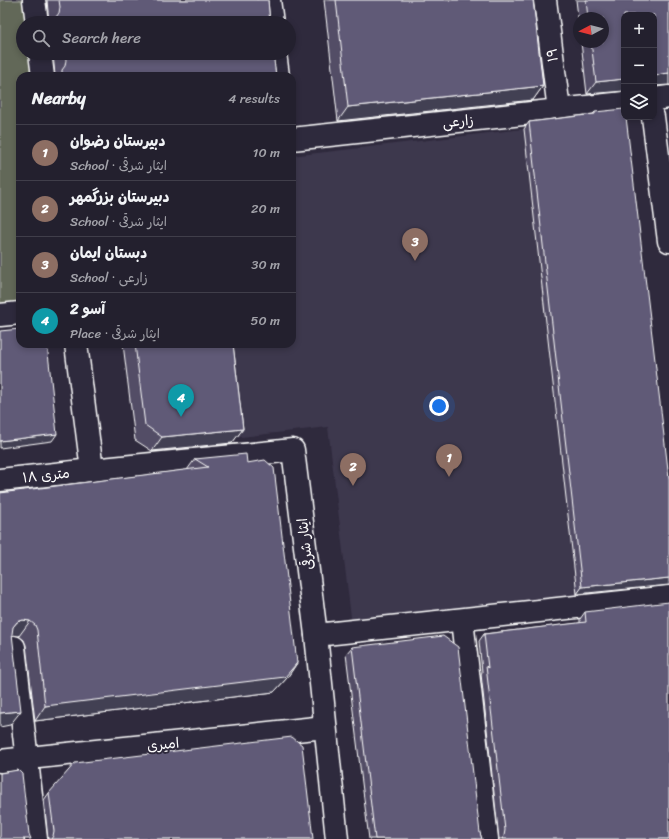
<!DOCTYPE html>
<html lang="en">
<head>
<meta charset="utf-8">
<style>
	:root { --surface:#23202e; --page:#2b2836; --text:#f1f3f6; --muted:#a3a3aa; --line:#403e4a; --accent:#ff9aa2 }
	body { margin:0; font-family:Sriracha,"Playpen Sans Arabic",sans-serif; background:var(--page); color:var(--text) }
	.controls { position:absolute; right:12px; top:12px; display:grid; overflow:hidden; border-radius:8px; box-shadow:0 2px 6px #0003 }
	.controls button { width:36px; height:36px; display:grid; place-items:center; padding:0; border:0; border-bottom:1px solid var(--line); background:var(--surface); color:var(--text); font:20px sans-serif }
	.compass { position:absolute; left:573px; top:12px; width:36px; height:36px; border-radius:50%; background:var(--surface); box-shadow:0 2px 6px #0003; rotate:263deg }
	.you { position:absolute; left:439px; top:406px; width:14px; height:14px; margin:-10px; border:3px solid #fff; border-radius:50%; background:#1a73e8; box-shadow:0 0 0 6px #1a73e833 }
	.badge { display:grid; place-items:center; width:26px; height:26px; border-radius:50%; background:var(--accent); color:#fff; font-size:13px; font-weight:700 }
	.pin { position:absolute; translate:-50% -33px; filter:drop-shadow(0 1px 2px #0008) }
	.pin::after { content:''; position:absolute; top:21px; width:14px; height:12px; background:inherit; clip-path:polygon(0 0,100% 0,50% 100%) }
	.list { margin:0; padding:0; list-style:none }
	h2 { display:flex; justify-content:space-between; align-items:center; height:52px; margin:0; padding:0 16px; font-size:17px }
	h2 small { font-size:13px; font-weight:400; color:var(--muted) }
	.list li { display:grid; grid-template-columns:26px 1fr auto; gap:12px; align-items:center; box-sizing:border-box; height:56px; padding:0 16px; border-top:1px solid var(--line) }
	.list b { display:block; font-size:15px; white-space:nowrap }
	.list p { margin:0; font-size:13px; white-space:nowrap; color:var(--muted) }
	.list em { font-size:13px; font-style:normal; color:var(--muted) }
	.icon { flex:none; width:22px; height:22px; fill:none; stroke:currentColor; stroke-width:2; stroke-linecap:round; stroke-linejoin:round }
	.map { position:relative; flex:none; width:669px; height:839px; overflow:hidden }
	.search { position:absolute; background:var(--surface); box-shadow:0 2px 6px #0003; left:16px; top:16px; width:280px; height:44px; display:flex; align-items:center; gap:10px; box-sizing:border-box; padding:0 14px; border-radius:22px; color:var(--muted); font-size:15px }
	.panel { position:absolute; background:var(--surface); box-shadow:0 2px 6px #0003; left:16px; top:72px; width:280px; height:276px; border-radius:12px }
	.map>svg:first-child { display:block }
	.built { fill:#3e384e }
	.green { fill:#626759; stroke:#b0b3ac }
	.lines { fill:none; stroke-linecap:round; stroke-linejoin:round }
	.minor-casing { stroke:#fff; stroke-width:25 }
	.minor { stroke:#2f2a3d; stroke-width:22 }
	.wall { fill:#534d66; stroke:#fff }
	.shaded-wall { fill:#433f53; stroke:#fff }
	.building { fill:#605a77; stroke:#fff }
	.labels { text-anchor:middle; stroke-width:4; stroke-linejoin:round; paint-order:stroke }
	.street-label { font-size:14px; fill:#fff; stroke:#2f2a3d }
</style>
</head>
<body>
<div class="map">
<svg width="669" height="839" viewBox="0 0 669 839">
	<rect width="100%" height="100%" fill="#2f2a3d"/>
	<filter id="ink" filterUnits="userSpaceOnUse"><feTurbulence type="fractalNoise" baseFrequency=".025" numOctaves="2"/><feDisplacementMap in="SourceGraphic" scale="8" xChannelSelector="R" yChannelSelector="G"/><feConvolveMatrix kernelMatrix="1 2 1 2 8 2 1 2 1" color-interpolation-filters="sRGB"/></filter>
	<g filter="url(#ink)">
		<path class="built" d="M524 129 578 598 352 625 328 427 232 438 221 344H292V156Z"/>
		<path class="green" d="M0 0H27L30 23H23V53H33L36 76H20V307L0 309Z"/>
		<g class="lines">
			<g class="minor-casing">
				<g id="minor">
					<path d="M34 0 37 23"/>
					<path d="M269 0 272 23"/>
					<path d="M545 0 559 110"/>
					<path d="M40 53 43 76"/>
					<path d="M275 53 278 76"/>
					<path d="M654 99 669 97"/>
					<path d="M653 117 669 241"/>
					<path d="M292 139 624 103"/>
					<path d="M0 315 20 313"/>
					<path d="M76 344 92 470"/>
					<path d="M0 480 92 470 293 450 316 635 337 839"/>
					<path d="M462 620 487 839"/>
					<path d="M316 635 669 597"/>
					<path d="M14 647 36 839"/>
					<path d="M0 761 325 727"/>
				</g>
			</g>
			<use href="#minor" class="minor"/>
		</g>
		<g class="wall">
			<path d="M47 0H268L270 23H49Z"/>
			<path d="M324 0H533L543 86 533 100 338 121Z"/>
			<path d="M576 0H669L667 85 654 15 624 91 587 94 581 42H603V18H579V25Z"/>
			<path d="M53 53H273L276 76H55Z"/>
			<path d="M595 112 669 478 577 594 524 129 529 122 593 114Z"/>
			<path d="M123 344H233L243 429 232 443 152 451 135 440Z"/>
			<path d="M195 459 247 463 297 663 287 678 274 692 35 721 26 645 24 640 19 636 12 635 10 725 0 493 187 470Z"/>
			<path d="M585 612 669 839H499L481 674 482 672 479 641 484 634 580 623V619Z"/>
			<path d="M352 647 480 833 482 839H369L346 654Z"/>
			<path d="M49 793 313 839H48L44 800Z"/>
		</g>
		<g class="shaded-wall">
			<path d="M669 73V85L654 86V77L661 74Z"/>
			<path d="M624 79V91L587 94 596 82Z"/>
			<path d="M543 86 533 100 338 121 348 107Z"/>
			<path d="M243 429 232 443 152 451 162 437Z"/>
			<path d="M57 434 52 441 0 448V441Z"/>
			<path d="M669 578V585L577 594 582 587Z"/>
			<path d="M23 620 30 621 19 636 12 635 7 637 13 627 17 622Z"/>
			<path d="M297 663 287 678 274 692 35 721 45 706Z"/>
			<path d="M21 711 10 725 0 727V713Z"/>
		</g>
		<g class="building">
			<path d="M59 0H268L270 23H57L56 17 59 13 60 7Z"/>
			<path d="M336 0H533L543 86 348 107Z"/>
			<path d="M586 0H669V73L661 74 654 77V15H624V79L596 82 591 42H603V18H588Z"/>
			<path d="M65 53H273L276 76H62V70L65 66 66 60Z"/>
			<path d="M624 109V117H626L669 478V578L582 587 529 122 595 114V112Z"/>
			<path d="M20 329V344H47L57 434 0 441V331Z"/>
			<path d="M135 344H233L243 429 162 437 145 425Z"/>
			<path d="M246 454 247 463 265 460 274 468 297 663 285 677 45 706 37 630 35 625 30 621 23 620 17 622 13 627 12 634 21 711 0 713V493L208 467 195 459Z"/>
			<path d="M669 602V839H502L504 836 505 830 486 666 488 668 484 634 586 622 585 612Z"/>
			<path d="M443 636 458 647 480 833 482 839H375L352 647Z"/>
			<path d="M292 737 302 745 313 839H51L53 836 54 831 49 793 75 763Z"/>
			<path d="M18 770 22 774 29 834 31 839H0V773Z"/>
		</g>
	</g>
	<g class="labels">
		<g class="street-label">
			<text transform="translate(552 55) rotate(-97)" y="5">۱۹</text>
			<text transform="translate(458 121) rotate(-6)" y="5">زارعی</text>
			<text transform="translate(46 475) rotate(-6)" y="5">۱۸ متری</text>
			<text transform="translate(305 544) rotate(-97)" y="5">ایثار شرقی</text>
			<text transform="translate(163 744) rotate(-6)" y="5">امیری</text>
		</g>
	</g>
</svg>
<div class="controls">
<button>+</button>
<button>−</button>
<button><svg class="icon" aria-label="layers" viewBox="0 0 24 24"><path d="M12 4l9 5-9 5-9-5zM3 14l9 5 9-5"/></svg></button>
</div>
<svg class="compass" viewBox="-18 -18 36 36"><path d="M0-13l5 13h-10z" fill="#e53935"/><path d="M0 13l5-13h-10z" fill="#a3a3aa"/></svg>
<div class="you"></div>
<div class="pin badge" style="left:449px;top:477px;background:#8d6e63">1</div>
<div class="pin badge" style="left:353px;top:486px;background:#8d6e63">2</div>
<div class="pin badge" style="left:415px;top:261px;background:#8d6e63">3</div>
<div class="pin badge" style="left:181px;top:417px;background:#0f9aa8">4</div>
<div class="search"><svg class="icon" aria-label="search" viewBox="0 0 24 24"><circle cx="10" cy="10" r="6"/><path d="M15 15l6 6"/></svg>Search here</div>
<section class="panel">
<h2>Nearby<small>4 results</small></h2>
<ul class="list">
<li><span class="badge" style="background:#8d6e63">1</span><div><b>دبیرستان رضوان</b><p>School · ایثار شرقی</p></div><em>10 m</em></li>
<li><span class="badge" style="background:#8d6e63">2</span><div><b>دبیرستان بزرگمهر</b><p>School · ایثار شرقی</p></div><em>20 m</em></li>
<li><span class="badge" style="background:#8d6e63">3</span><div><b>دبستان ایمان</b><p>School · زارعی</p></div><em>30 m</em></li>
<li><span class="badge" style="background:#0f9aa8">4</span><div><b>آسو 2</b><p>Place · ایثار شرقی</p></div><em>50 m</em></li>
</ul>
</section>
</div>
</body>
</html>
